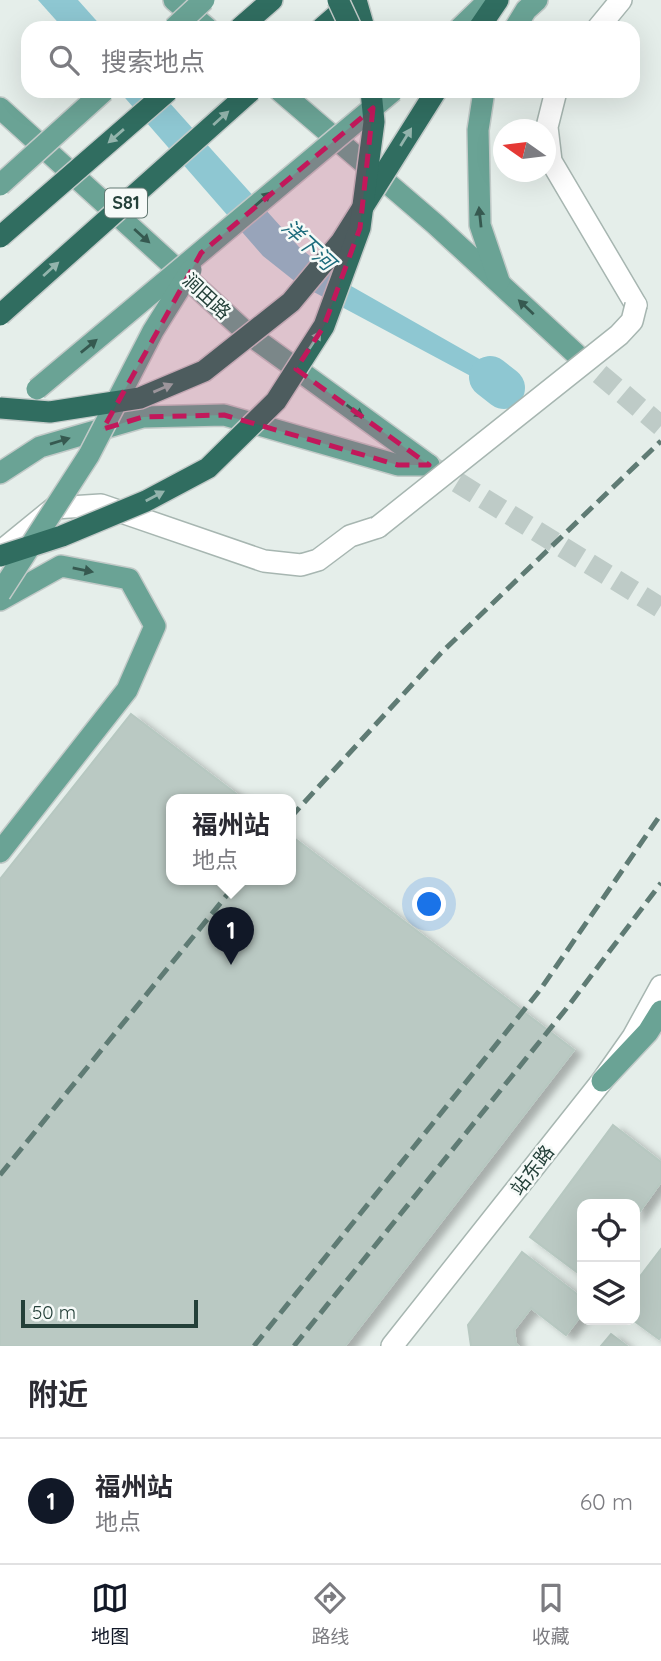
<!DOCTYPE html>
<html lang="zh">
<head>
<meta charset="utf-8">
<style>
	:root { --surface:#fff; --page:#f2f2f3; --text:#2b2b33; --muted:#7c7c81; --line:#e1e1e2; --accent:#111827 }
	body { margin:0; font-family:Quicksand,"Noto Sans SC",sans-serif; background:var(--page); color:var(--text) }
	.controls { position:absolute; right:21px; bottom:21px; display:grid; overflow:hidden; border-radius:14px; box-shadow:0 7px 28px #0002 }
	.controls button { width:63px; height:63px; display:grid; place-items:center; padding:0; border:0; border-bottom:2px solid var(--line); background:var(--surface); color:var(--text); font:35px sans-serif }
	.compass { position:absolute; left:493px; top:119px; width:63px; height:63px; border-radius:50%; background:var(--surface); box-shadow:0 7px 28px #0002; rotate:284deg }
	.scale { position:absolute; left:21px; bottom:18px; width:177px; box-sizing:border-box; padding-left:7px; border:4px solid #244039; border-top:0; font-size:19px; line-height:24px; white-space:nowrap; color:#244039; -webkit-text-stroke:5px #f6faf8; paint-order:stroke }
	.you { position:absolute; left:430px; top:905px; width:24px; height:24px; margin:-18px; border:5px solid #fff; border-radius:50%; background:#1a73e8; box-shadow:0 0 0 10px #1a73e833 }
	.badge { display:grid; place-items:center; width:46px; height:46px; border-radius:50%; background:var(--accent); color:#fff; font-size:23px; font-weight:700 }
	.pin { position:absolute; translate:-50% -58px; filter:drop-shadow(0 2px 4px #0008) }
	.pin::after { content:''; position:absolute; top:37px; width:24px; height:21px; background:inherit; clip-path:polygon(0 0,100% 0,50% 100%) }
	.popup { position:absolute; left:166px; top:794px; width:130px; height:91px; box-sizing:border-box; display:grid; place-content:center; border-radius:14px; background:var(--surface); filter:drop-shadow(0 2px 5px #0005); font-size:23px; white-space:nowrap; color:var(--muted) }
	.popup b { font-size:26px; color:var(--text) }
	.popup::after { content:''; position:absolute; left:50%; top:100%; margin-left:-14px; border:14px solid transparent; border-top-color:var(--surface) }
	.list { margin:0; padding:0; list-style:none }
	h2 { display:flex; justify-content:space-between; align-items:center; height:91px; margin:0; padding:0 28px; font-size:30px }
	h2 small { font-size:23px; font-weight:400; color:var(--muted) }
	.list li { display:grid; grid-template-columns:46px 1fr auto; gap:21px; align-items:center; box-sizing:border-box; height:126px; padding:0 28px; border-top:2px solid var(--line) }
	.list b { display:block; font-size:26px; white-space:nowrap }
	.list p { margin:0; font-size:23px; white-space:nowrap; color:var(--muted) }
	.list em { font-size:23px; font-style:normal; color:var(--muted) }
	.icon { flex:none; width:38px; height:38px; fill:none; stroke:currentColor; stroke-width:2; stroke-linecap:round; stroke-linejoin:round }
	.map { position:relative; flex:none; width:661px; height:1346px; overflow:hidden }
	.search { position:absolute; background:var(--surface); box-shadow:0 7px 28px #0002; left:21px; right:21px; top:21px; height:77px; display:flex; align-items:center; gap:18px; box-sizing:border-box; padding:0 24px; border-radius:21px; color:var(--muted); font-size:26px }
	.sheet { height:217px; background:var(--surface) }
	nav { display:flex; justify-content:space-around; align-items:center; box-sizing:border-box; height:98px; border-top:2px solid var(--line); background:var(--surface); font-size:19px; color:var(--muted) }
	nav a { display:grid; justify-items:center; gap:4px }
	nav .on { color:var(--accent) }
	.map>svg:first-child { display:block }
	.water { fill:#8ec7d2 }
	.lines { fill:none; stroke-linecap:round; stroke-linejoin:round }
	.river { stroke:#8ec7d2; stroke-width:42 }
	.building { fill:#bac9c3; stroke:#b7c8c1; stroke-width:2; filter:url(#shadow) }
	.major-tunnel { stroke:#becbc7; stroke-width:21; stroke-dasharray:21 10; stroke-linecap:butt }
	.minor-casing { stroke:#a7b6b1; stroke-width:24 }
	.major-casing { stroke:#c2cac8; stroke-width:24 }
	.highway-casing { stroke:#c2cac8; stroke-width:24 }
	.minor { stroke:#fff; stroke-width:21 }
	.major { stroke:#6aa395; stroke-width:21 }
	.highway { stroke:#306d60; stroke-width:21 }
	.rail { stroke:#5f7b74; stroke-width:5; stroke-dasharray:14 7; stroke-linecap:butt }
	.minor-bridge-casing { stroke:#a7b6b1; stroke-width:24; stroke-linecap:butt }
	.major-bridge-casing { stroke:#c2cac8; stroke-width:24; stroke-linecap:butt }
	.highway-bridge-casing { stroke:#c2cac8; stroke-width:24; stroke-linecap:butt }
	.minor-bridge { stroke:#fff; stroke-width:21 }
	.major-bridge { stroke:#6aa395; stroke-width:21 }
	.highway-bridge { stroke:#306d60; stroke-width:21 }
	.oneway { fill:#93b4ac }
	.oneway2 { fill:#365950 }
	.marked { fill:#c2185b; fill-opacity:0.2; stroke:#c2185b; stroke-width:5; stroke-dasharray:14 9; stroke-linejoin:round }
	.labels { text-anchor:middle; stroke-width:5; stroke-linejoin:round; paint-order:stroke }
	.shield { fill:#f6faf8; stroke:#637872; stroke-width:2 }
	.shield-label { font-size:18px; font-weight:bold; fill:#244039 }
	.street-label { font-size:19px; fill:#244039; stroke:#f6faf8 }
	.water-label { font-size:21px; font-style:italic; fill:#1d6c7d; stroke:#f6faf8 }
</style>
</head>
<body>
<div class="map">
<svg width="661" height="1346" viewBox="0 0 661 1346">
	<defs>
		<filter id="shadow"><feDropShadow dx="8" dy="4.5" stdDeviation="3.5" flood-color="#0004"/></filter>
	</defs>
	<rect width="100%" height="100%" fill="#e5eeea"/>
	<g class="water">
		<path d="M38 0H78L103 28H63Z"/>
		<path d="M119 91H159L299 247 337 278 490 365V377L480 381 297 283 263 256Z"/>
	</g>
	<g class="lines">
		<path class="river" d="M490 377 504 388"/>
	</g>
	<g class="building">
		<path d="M131 714 243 799H172V879H290V835L574 1050 345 1346H0V879Z"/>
		<path d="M613 1125 661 1162V1182L635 1218V1204H582V1276L530 1237Z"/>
		<path d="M661 1249V1336L659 1339 633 1320 635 1283Z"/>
		<path d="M522 1252 582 1298V1314L566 1335 531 1308 514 1330 516 1344 518 1346H471L468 1325Z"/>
		<path d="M611 1334 627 1346H601Z"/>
	</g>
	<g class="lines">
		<g class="major-tunnel">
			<path d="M576 354 661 426"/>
			<path d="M431 466 661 608"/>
		</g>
		<g class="minor-casing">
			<g id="minor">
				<path d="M598 28 621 0"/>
				<path d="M556 91 547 127 551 161 636 305"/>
				<path d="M0 552 54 508 101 505 264 561 301 565 318 560 350 536 378 527"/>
				<path d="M392 1346 602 1081 633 1037 661 986"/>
			</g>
		</g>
		<g class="major-casing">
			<g id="major">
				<path d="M174 0 207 28"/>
				<path d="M460 28 489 0"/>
				<path d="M515 28 526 10 537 0"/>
				<path d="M280 91 435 224 576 354"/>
				<path d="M484 91 478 130 480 225 499 281"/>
				<path d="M0 108 247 333 429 465"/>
				<path d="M0 473 40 447 143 417 224 415 398 465H429"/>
				<path d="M0 600 61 566 129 579 155 626 127 690 0 852"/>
				<path d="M602 1081 648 1032 661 1011"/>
			</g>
		</g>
		<g class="highway-casing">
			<g id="highway">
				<path d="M356 0 364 28"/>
				<path d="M240 28 272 0"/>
				<path d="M322 28 354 0"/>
				<path d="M479 28 498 0"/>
			</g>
		</g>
		<use href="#minor" class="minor"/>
		<use href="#major" class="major"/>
		<use href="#highway" class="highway"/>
		<g class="rail">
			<path d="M290 818 441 653 661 441"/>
			<path d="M0 1175 240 879"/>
			<path d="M254 1346 540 990 661 814"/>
			<path d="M294 1346 566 1009 661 883"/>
		</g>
		<g class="minor-bridge-casing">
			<path id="minor-bridge" d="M378 527 619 335 632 321 636 305"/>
		</g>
		<g class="major-bridge-casing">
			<g id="major-bridge">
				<path d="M174 28 204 0"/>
				<path d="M0 185 104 91"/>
				<path d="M37 389 393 91"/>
				<path d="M0 593 89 455 153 331 191 270"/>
			</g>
		</g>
		<g class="highway-bridge-casing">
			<g id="highway-bridge">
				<path d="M338 0 351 28"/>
				<path d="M0 237 168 91"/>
				<path d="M0 315 251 91"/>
				<path d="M0 408 50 412 140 398 204 371 291 302 341 242 436 91"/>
				<path d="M0 556 62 536 146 501 208 468 276 401 324 326 360 228 374 122 371 91"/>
			</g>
		</g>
		<use href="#minor-bridge" class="minor-bridge"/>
		<use href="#major-bridge" class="major-bridge"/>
		<use href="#highway-bridge" class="highway-bridge"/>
	</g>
	<defs><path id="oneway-solid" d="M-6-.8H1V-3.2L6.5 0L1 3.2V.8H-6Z" transform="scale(1.75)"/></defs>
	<g class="oneway">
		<use href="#oneway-solid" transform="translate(221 118) rotate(-42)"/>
		<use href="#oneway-solid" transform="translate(116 136) rotate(139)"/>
		<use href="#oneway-solid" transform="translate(406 137) rotate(-58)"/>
		<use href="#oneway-solid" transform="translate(51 269) rotate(-42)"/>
		<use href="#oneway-solid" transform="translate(315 340) rotate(-57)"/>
		<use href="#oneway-solid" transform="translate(163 388) rotate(-23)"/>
		<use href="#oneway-solid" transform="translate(155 496) rotate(-28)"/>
	</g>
	<g class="oneway2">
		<use href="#oneway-solid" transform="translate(263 199) rotate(-41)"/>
		<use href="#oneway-solid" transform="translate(480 217) rotate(-96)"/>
		<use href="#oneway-solid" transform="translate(142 236) rotate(42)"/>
		<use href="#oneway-solid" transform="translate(526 307) rotate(-137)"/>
		<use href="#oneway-solid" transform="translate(89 346) rotate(-39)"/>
		<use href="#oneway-solid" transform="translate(355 411) rotate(36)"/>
		<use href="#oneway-solid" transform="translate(60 441) rotate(-17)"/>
		<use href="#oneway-solid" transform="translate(83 570) rotate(11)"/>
	</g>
	<path class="marked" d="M373 108 360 228 324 326 296 369 429 465H398L224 415 143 417 103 429 201 253Z"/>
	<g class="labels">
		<rect class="shield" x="105" y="188.5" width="42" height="29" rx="5"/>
		<g class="shield-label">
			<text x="126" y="209">S81</text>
		</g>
		<g class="street-label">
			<text transform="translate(207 296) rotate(43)" y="7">涧田路</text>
			<text transform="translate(532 1170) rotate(-52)" y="7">站东路</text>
		</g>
		<g class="water-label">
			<text transform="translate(308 245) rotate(43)" y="7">洋下河</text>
		</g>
	</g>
</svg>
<div class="controls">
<button><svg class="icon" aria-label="locate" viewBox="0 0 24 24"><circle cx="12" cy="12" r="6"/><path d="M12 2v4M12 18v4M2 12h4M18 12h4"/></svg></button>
<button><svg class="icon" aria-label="layers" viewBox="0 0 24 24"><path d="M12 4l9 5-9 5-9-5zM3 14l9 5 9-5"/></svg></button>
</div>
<svg class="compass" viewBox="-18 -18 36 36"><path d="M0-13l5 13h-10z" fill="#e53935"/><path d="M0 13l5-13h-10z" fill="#7c7c81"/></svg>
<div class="scale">50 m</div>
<div class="you"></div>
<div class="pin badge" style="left:231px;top:965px">1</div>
<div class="popup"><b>福州站</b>地点</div>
<div class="search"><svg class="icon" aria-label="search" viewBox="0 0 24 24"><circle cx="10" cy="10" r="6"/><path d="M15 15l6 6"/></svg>搜索地点</div>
</div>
<section class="sheet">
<h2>附近<small></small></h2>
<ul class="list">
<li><span class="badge">1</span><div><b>福州站</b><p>地点</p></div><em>60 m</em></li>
</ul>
</section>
<nav>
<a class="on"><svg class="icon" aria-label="map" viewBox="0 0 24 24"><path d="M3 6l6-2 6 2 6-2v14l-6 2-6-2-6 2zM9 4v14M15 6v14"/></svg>地图</a>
<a><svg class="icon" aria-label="directions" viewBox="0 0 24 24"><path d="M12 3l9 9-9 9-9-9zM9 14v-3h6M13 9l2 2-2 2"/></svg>路线</a>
<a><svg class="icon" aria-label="saved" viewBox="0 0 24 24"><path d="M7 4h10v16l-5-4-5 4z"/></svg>收藏</a>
</nav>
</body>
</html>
